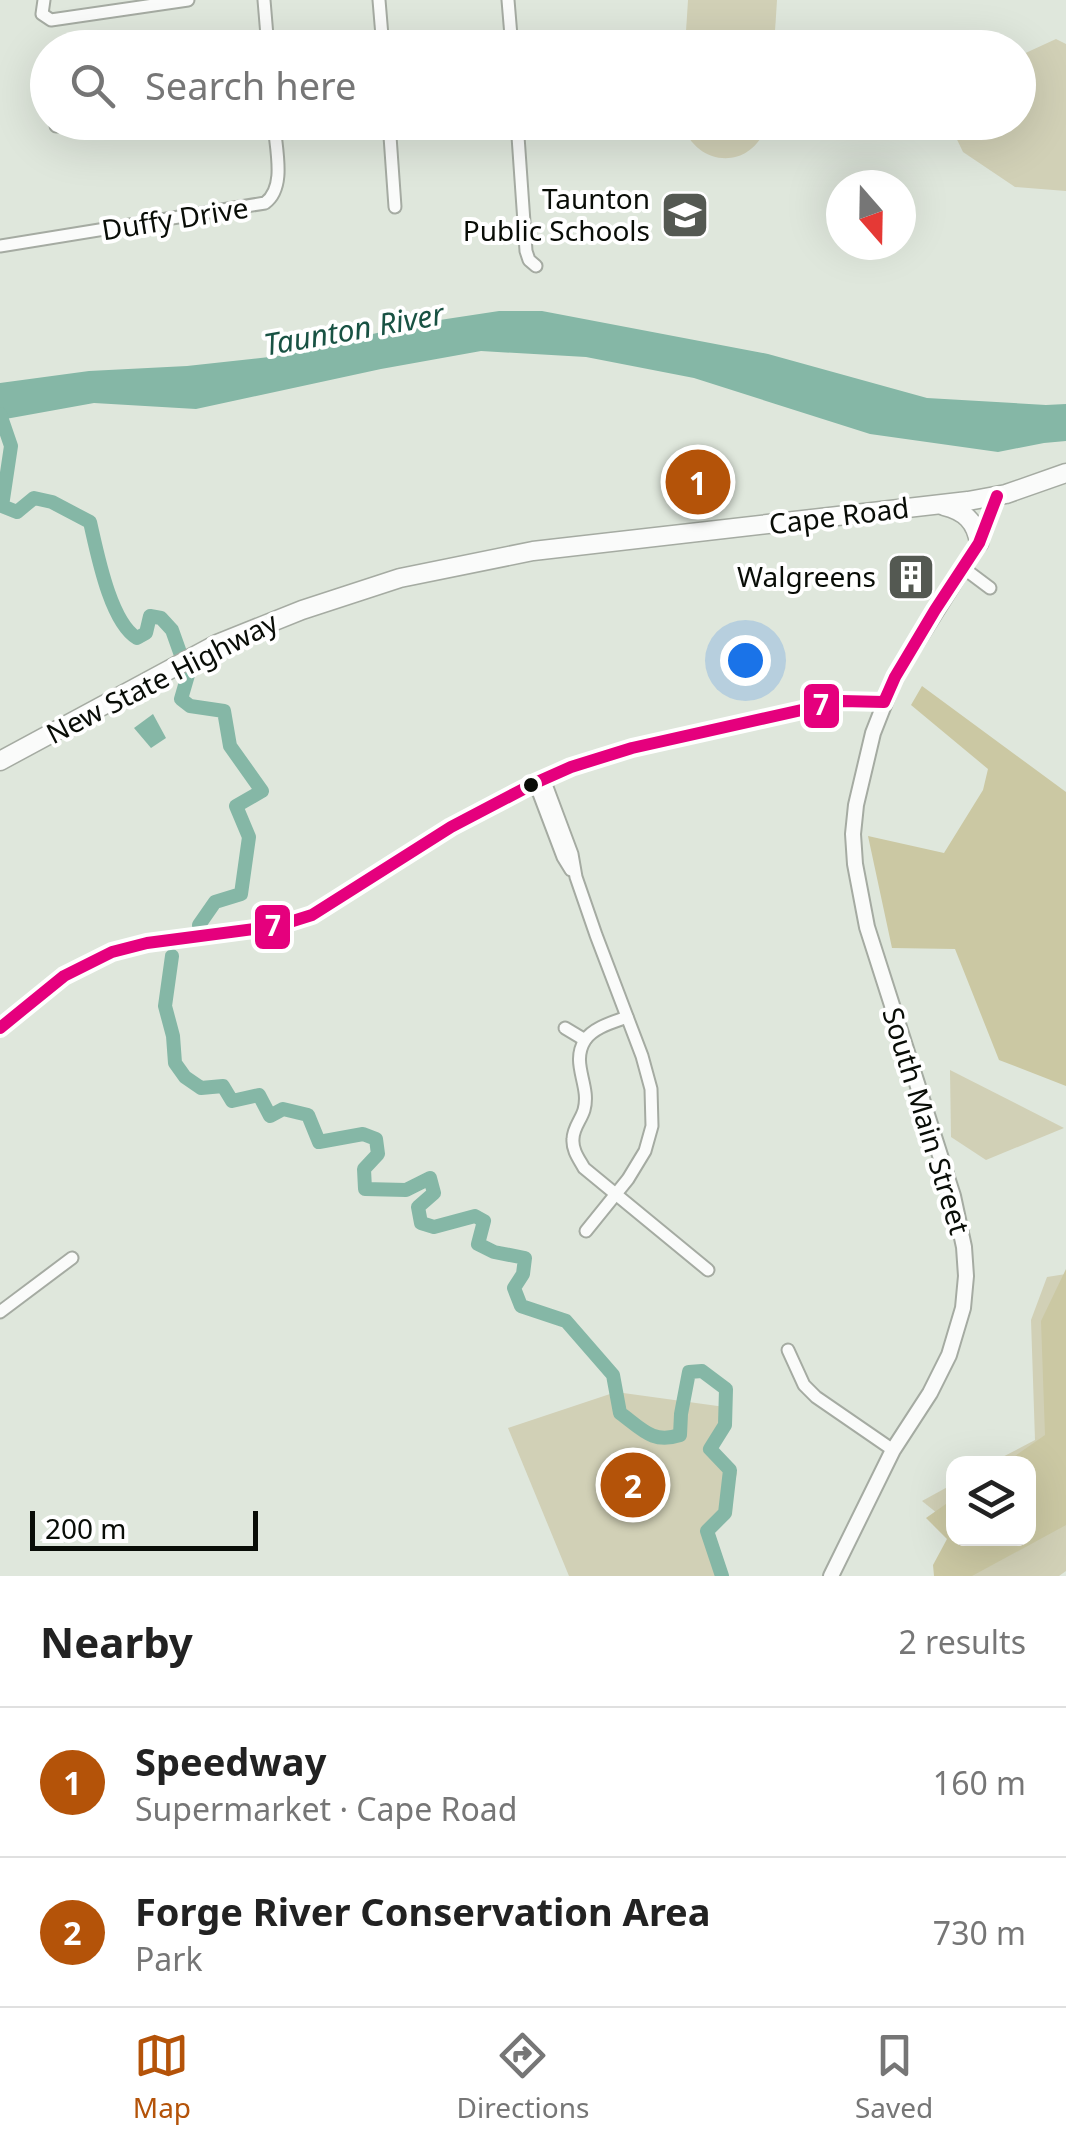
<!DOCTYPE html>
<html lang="en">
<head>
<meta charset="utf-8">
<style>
	:root { --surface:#fff; --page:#f2f2f2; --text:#222; --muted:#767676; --line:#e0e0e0; --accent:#b45309 }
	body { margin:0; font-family:"Noto Sans",sans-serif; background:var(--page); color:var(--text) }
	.controls { position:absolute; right:30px; bottom:30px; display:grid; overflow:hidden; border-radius:20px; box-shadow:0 10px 40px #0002 }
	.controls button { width:90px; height:90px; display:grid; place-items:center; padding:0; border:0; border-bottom:2px solid var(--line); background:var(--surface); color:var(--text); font:50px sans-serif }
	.compass { position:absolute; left:826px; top:170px; width:90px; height:90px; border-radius:50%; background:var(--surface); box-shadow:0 10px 40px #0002; rotate:160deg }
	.scale { position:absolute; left:30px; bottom:25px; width:228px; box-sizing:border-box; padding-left:10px; border:5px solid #090d07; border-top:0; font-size:28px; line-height:35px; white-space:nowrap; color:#090d07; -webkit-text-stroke:8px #fff; paint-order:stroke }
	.you { position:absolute; left:745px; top:660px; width:35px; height:35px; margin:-25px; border:8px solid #fff; border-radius:50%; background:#1a73e8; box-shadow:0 0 0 15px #1a73e833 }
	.badge { display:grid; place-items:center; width:65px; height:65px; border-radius:50%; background:var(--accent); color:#fff; font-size:32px; font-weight:700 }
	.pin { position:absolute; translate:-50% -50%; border:5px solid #fff; box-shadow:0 2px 10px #0006 }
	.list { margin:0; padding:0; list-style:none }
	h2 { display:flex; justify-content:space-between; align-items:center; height:130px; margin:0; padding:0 40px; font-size:42px }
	h2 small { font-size:32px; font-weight:400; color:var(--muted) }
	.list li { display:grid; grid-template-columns:65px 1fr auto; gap:30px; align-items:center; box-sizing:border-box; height:150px; padding:0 40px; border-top:2px solid var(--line) }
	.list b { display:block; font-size:38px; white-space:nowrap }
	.list p { margin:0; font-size:32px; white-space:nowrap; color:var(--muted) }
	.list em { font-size:32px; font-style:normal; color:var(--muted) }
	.icon { flex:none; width:55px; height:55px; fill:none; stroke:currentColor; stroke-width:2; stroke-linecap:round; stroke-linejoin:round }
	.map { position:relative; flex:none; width:1066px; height:1576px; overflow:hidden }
	.search { position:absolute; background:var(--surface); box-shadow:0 10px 40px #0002; left:30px; right:30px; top:30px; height:110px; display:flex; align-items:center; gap:25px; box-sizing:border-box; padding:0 35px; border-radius:55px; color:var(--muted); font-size:38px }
	.sheet { height:430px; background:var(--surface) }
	nav { display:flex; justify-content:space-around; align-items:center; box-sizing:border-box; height:140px; border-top:2px solid var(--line); background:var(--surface); font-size:28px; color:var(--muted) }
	nav a { display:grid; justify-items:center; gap:5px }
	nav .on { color:var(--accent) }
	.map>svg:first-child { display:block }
	.green { fill:#d1d0b6 }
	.forest { fill:#cbc8a3 }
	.water { fill:#85b7a6 }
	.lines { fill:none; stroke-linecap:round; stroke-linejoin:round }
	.river { stroke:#85b7a6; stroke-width:14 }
	.minor-casing { stroke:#a5aba2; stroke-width:15 }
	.major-casing { stroke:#a5aba2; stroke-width:18 }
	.highway-casing { stroke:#a5aba2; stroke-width:21 }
	.minor { stroke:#fafbfa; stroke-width:11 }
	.major { stroke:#fafbfa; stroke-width:14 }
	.highway { stroke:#fafbfa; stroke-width:18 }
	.bus-1-casing { stroke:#fff; stroke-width:20 }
	.bus-1 { stroke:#e5007d; stroke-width:12 }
	.bus-dot { fill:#090d07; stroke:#fff; stroke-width:4 }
	.labels { text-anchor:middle; stroke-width:8; stroke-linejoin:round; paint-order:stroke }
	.poi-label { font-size:28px; fill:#090d07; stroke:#fff; text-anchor:end }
	.street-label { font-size:28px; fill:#090d07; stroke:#fff }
	.water-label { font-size:30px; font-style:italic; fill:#185243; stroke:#fff }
	.line-badge { stroke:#fff; stroke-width:4 }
	.badge-label { font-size:28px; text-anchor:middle; font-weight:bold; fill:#fff }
</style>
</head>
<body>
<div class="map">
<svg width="1066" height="1576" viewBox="0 0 1066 1576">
	<rect width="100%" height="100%" fill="#dfe7dc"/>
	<g class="green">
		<path d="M688 0H777L774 47H685Z"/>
		<path d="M1056 39 1066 44V191L1015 187 963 152 949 123 1018 122 1019 56Z"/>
		<path d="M682 123V122L767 123C754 171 696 169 682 123Z"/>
		<path d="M850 123H937L899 139 869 138Z"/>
		<path d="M950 1070 1064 1128 986 1160 951 1137Z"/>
		<path d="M1066 1274V1571L1059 1576H961L1028 1538V1464L991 1463 1035 1440 1031 1320 1047 1277Z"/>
		<path d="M616 1392 725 1407 727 1418 714 1444V1448L734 1466 737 1473 733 1488 732 1515 712 1526C711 1535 719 1568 724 1576H569L508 1428Z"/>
		<path d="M953 1484V1526L922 1501Z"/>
	</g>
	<g class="forest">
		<path d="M922 686 1066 792V1086L999 1060 955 949 892 948 868 836 944 853 983 790 988 769 911 705Z"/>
		<path d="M1066 1269V1525L972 1576H934L933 1565 947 1539 926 1518 953 1499 954 1538H1028V1464L1005 1463 1045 1435 1041 1321Z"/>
	</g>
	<g class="water">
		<path d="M499 311H542L768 354 927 398 1046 405 1066 404V441L1044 443 998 452 870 434 694 378 586 357 481 351 381 369 196 409 94 403 0 420V383L89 371 187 366 278 356 420 323Z"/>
		<path d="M153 714 166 738 151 748 134 728Z"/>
	</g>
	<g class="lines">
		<g class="river">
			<path d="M0 414 11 446 2 506 17 512 34 498 52 502 90 522C97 552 110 622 137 638L146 633 150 616 161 618 172 630 188 675 181 699 190 706 224 711 230 746 262 791 236 806 249 837 241 894 215 902 199 925"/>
			<path d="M172 956 165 1006 173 1036 175 1063 185 1077 201 1088 223 1086 232 1101 259 1095 270 1116 283 1109 308 1115 319 1142 363 1134 376 1139 378 1154 364 1169 365 1189 406 1190 430 1178 434 1193 418 1207 421 1223 434 1227 475 1216 484 1221 478 1244 494 1252 525 1258 523 1274 514 1288 521 1306 566 1321 613 1375 620 1413C642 1429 652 1444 680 1435L681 1414 689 1372 702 1371 726 1389 725 1425 710 1449 730 1470 725 1513 707 1531 722 1576"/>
		</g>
		<g class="minor-casing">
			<g id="minor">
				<path d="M44 0 42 14 51 20 188 0"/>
				<path d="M264 0 268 48"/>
				<path d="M379 0 383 48"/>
				<path d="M508 0 512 48"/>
				<path d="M389 122 395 207"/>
				<path d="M517 122 526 251 529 260 536 266"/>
				<path d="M56 126H79L104 122"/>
				<path d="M0 246 265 203C287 187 275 147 274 122"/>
				<path d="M966 570 990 588"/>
				<path d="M544 779 572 854 576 877 596 935 642 1056 651 1089 652 1126 645 1151 628 1179 586 1231"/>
				<path d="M535 783 563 857 571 870"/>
				<path d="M627 1017C614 1022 594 1027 585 1040 570 1064 591 1085 584 1110 581 1120 573 1128 573 1139 572 1150 579 1159 584 1168L708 1270"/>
				<path d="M0 1028 64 976 89 962 112 952 147 943 277 926 312 915 451 827 535 783 571 767 632 748 842 701 857 700 884 702"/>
				<path d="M565 1028 585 1040"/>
				<path d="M0 1312 72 1258"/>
				<path d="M788 1350 804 1385 816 1397 893 1450"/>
			</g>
		</g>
		<g class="major-casing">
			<path id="major" d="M831 1576 893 1450 930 1393 949 1355 963 1308 966 1276 964 1247 953 1196 867 927 855 864 853 834 856 805 873 733 895 677 979 543 997 496"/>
		</g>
		<g class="highway-casing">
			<g id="highway">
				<path d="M944 506C965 511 976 522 979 543"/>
				<path d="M0 761 217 644 302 610 400 578 533 551 968 501 1006 494 1066 473"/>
			</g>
		</g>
		<use href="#minor" class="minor"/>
		<use href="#major" class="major"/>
		<use href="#highway" class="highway"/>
		<g class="bus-1-casing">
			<path id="bus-1" d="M0 1028 64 976 112 952 147 943 277 926 312 915 451 827 535 783 571 767 632 748 842 701 884 702 895 677 935 610 979 543 997 496"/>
		</g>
		<use href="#bus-1" class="bus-1"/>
	</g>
	<defs>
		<g id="school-square" transform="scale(2.5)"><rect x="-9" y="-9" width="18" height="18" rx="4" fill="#545952" stroke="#fff"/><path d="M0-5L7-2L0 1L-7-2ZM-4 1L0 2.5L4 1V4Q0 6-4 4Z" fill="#fff"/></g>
		<g id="building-square" transform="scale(2.5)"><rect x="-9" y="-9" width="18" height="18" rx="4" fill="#545952" stroke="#fff"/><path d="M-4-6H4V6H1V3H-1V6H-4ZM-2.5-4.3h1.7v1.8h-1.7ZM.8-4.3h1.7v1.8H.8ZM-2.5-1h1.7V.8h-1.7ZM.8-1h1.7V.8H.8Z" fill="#fff"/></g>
	</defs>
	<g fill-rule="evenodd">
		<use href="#school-square" x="685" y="215"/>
		<use href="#building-square" x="911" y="577"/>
	</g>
	<circle class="bus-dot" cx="531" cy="785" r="9"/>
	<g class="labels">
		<g class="poi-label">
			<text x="650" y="209">Taunton<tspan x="650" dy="32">Public Schools</tspan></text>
			<text x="876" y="587">Walgreens</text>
		</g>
		<g class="street-label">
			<text transform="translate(175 219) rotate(-9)" y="10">Duffy Drive</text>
			<text transform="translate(839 516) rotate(-7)" y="10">Cape Road</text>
			<text transform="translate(162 678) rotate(-27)" y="10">New State Highway</text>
			<text transform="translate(926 1121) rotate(73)" y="10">South Main Street</text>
		</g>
		<g class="water-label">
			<text transform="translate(354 330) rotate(-10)" y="10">Taunton River</text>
		</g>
	</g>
	<g class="line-badge">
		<rect x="802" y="682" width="39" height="48" rx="10" fill="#e5007d"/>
		<rect x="253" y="903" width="39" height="48" rx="10" fill="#e5007d"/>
	</g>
	<g class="badge-label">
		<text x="821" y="715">7</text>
		<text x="273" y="936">7</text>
	</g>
</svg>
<div class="controls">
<button><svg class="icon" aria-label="layers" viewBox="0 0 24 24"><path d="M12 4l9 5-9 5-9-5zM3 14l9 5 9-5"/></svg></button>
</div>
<svg class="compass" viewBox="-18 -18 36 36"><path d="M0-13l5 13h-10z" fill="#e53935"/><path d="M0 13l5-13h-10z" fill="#767676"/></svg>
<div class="scale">200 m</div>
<div class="you"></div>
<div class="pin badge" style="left:698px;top:482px">1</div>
<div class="pin badge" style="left:633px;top:1485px">2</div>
<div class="search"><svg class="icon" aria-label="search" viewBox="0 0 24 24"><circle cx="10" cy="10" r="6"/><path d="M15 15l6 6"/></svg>Search here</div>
</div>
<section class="sheet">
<h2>Nearby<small>2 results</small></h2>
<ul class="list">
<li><span class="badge">1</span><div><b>Speedway</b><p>Supermarket · Cape Road</p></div><em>160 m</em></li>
<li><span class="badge">2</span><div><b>Forge River Conservation Area</b><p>Park</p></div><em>730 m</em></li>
</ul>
</section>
<nav>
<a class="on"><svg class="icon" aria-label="map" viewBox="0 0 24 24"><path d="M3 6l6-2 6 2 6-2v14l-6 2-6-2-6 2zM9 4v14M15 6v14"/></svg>Map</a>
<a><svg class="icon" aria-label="directions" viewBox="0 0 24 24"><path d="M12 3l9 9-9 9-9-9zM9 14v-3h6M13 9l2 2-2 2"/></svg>Directions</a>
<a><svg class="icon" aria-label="saved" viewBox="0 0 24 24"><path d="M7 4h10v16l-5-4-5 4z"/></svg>Saved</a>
</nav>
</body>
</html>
